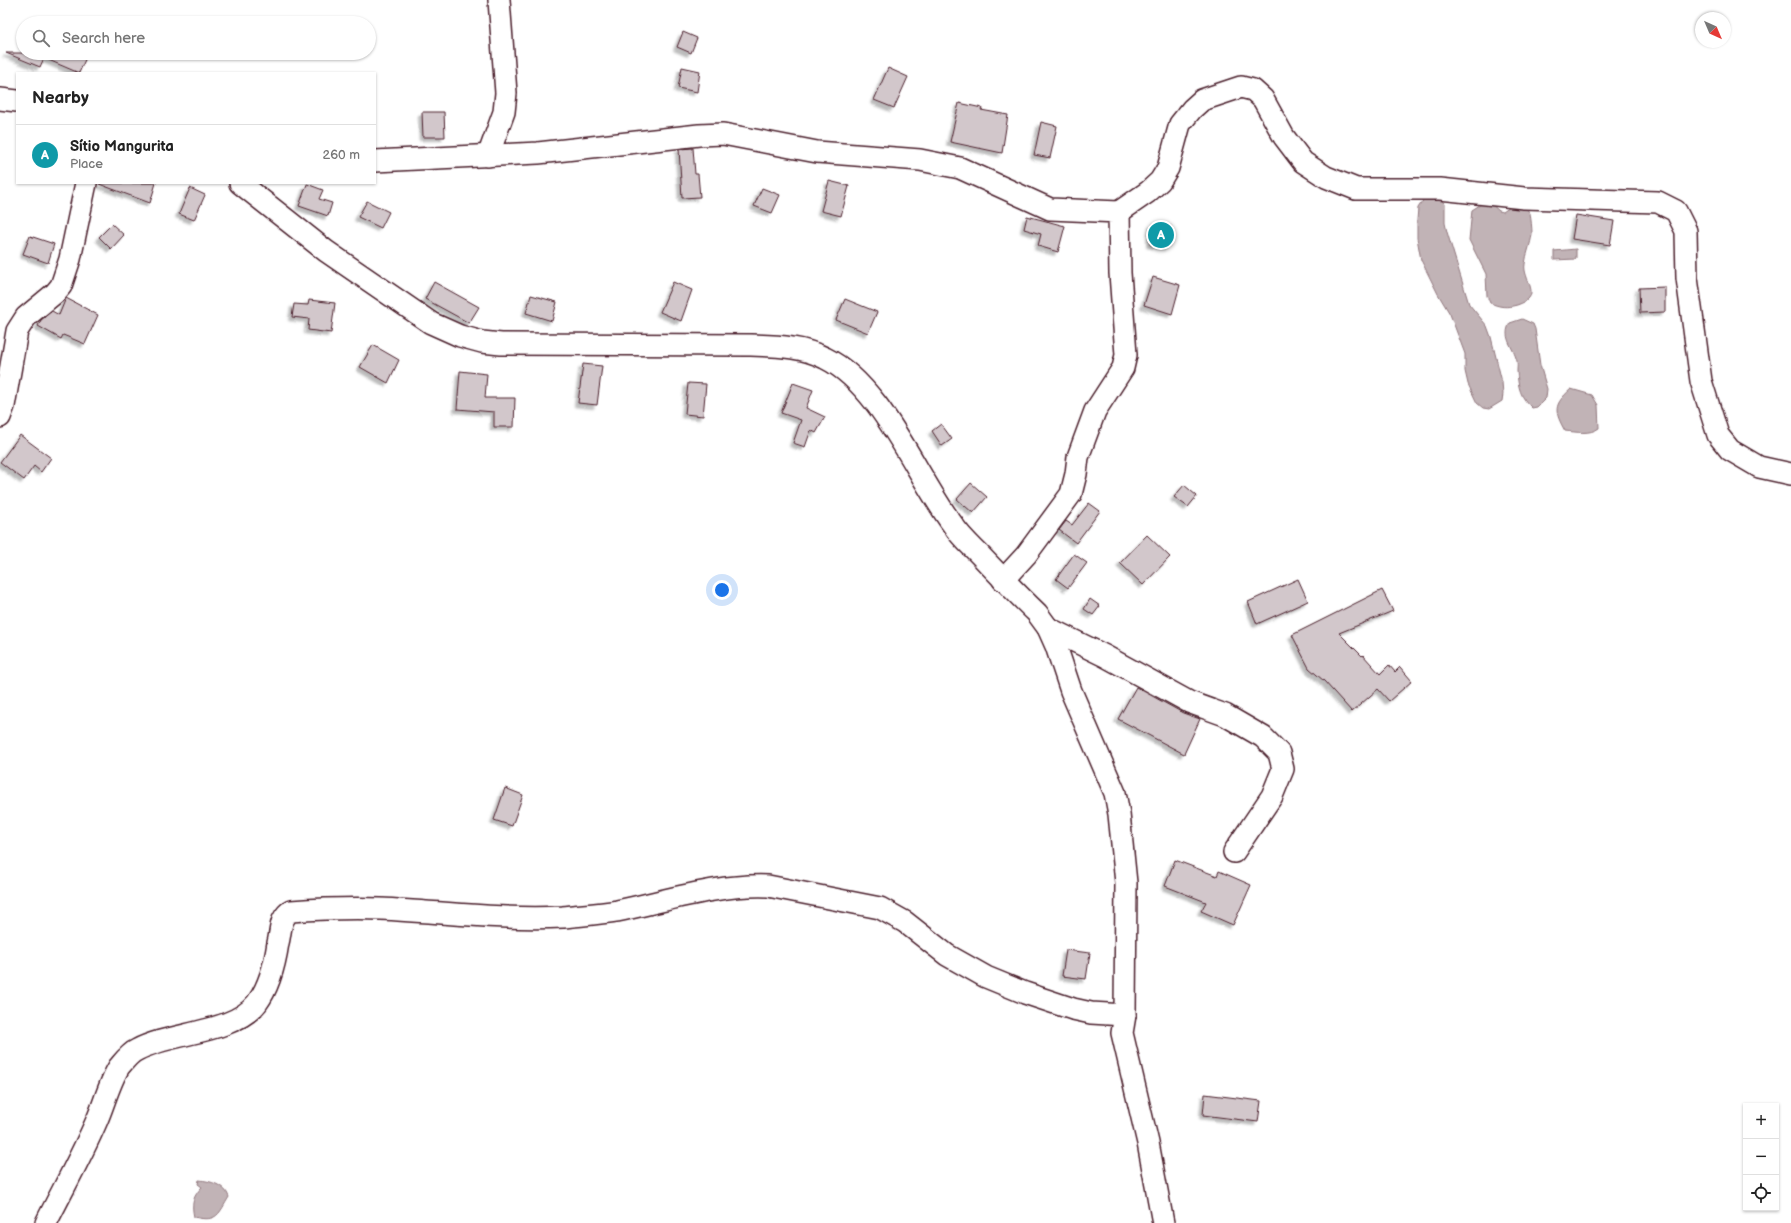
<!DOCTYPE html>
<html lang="en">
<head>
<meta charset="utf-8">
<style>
	:root { --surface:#fff; --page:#f2f2f2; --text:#222; --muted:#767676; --line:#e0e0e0; --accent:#4a1f2b }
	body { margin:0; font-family:"Balsamiq Sans",sans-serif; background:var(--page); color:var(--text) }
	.controls { position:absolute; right:12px; bottom:12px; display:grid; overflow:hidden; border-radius:0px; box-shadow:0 1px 3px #0004 }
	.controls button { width:36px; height:36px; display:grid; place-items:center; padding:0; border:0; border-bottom:1px solid var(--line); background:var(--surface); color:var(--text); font:20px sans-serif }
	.compass { position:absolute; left:1695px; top:12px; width:36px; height:36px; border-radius:50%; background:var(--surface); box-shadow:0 1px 3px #0004; rotate:136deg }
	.you { position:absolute; left:722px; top:590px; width:14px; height:14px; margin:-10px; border:3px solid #fff; border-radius:50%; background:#1a73e8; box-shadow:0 0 0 6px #1a73e833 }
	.badge { display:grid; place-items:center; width:26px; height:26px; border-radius:50%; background:var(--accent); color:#fff; font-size:13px; font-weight:700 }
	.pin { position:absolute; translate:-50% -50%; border:2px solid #fff; box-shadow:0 1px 4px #0006 }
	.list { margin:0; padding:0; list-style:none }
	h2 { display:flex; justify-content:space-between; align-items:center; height:52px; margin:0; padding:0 16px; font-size:17px }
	h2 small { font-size:13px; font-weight:400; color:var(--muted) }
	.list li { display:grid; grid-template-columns:26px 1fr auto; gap:12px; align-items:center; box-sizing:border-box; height:60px; padding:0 16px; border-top:1px solid var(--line) }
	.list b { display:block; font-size:15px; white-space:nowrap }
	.list p { margin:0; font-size:13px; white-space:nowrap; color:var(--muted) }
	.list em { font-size:13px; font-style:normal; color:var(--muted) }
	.icon { flex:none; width:22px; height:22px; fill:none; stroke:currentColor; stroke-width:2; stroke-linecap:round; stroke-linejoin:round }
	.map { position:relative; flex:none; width:1791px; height:1223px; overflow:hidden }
	.search { position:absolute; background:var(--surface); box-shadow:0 1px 3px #0004; left:16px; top:16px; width:360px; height:44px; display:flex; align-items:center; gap:10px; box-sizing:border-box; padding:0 14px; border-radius:22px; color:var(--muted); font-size:15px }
	.panel { position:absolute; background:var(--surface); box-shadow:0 1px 3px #0004; left:16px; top:72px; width:360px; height:112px; border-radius:0px }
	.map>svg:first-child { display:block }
	.water { fill:#c1b3b6; stroke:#91787e }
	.building { fill:#d2c7cb; stroke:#4a1f2b; filter:url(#shadow) }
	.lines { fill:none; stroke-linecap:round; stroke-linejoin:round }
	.minor-casing { stroke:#4a1f2b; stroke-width:24 }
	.minor { stroke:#fff; stroke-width:21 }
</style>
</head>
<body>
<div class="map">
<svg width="1791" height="1223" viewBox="0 0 1791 1223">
	<defs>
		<filter id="shadow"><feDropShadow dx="-3.5" dy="3.5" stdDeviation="1" flood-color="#0004"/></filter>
	</defs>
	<rect width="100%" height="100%" fill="#fff"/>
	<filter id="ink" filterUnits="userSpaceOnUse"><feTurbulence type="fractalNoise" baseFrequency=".025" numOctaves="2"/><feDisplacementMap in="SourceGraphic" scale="8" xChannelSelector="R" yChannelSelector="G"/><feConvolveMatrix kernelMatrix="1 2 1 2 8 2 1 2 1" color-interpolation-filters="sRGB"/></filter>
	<g filter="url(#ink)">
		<g class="water">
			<path d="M1439 197 1445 204V223L1447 232 1469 304 1487 326 1491 337 1502 382 1503 394 1502 401 1489 409 1483 408 1477 403 1468 384 1465 371V354L1450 314 1438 294 1421 260 1417 238V220L1418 208 1424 199Z"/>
			<path d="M1483 203H1490L1499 211 1503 212 1513 205 1525 207 1530 213C1531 220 1532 227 1532 234 1531 244 1526 254 1525 264 1522 280 1545 296 1517 305 1506 308 1500 307 1490 303L1487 296 1486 274 1469 240 1472 210Z"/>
			<path d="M1576 249V259L1554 260V251Z"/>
			<path d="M1522 319 1533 324 1535 329 1540 365 1547 389 1546 398 1537 407 1532 408C1520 397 1518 387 1517 371 1517 367 1518 362 1516 358 1512 345 1502 337 1510 323Z"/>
			<path d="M1571 389 1592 395 1598 405 1599 428C1590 435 1576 432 1565 431 1554 411 1553 405 1571 389Z"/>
			<path d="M199 1180C211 1181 225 1185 229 1197 219 1213 218 1223 194 1217 191 1204 193 1196 202 1187L198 1184Z"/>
		</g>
		<g class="building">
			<path d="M683 32 697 38 691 53 677 47Z"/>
			<path d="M6 53H88L79 73 44 58 40 67Z"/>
			<path d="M682 67 700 71 697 92 678 88Z"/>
			<path d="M888 68 908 77 894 108 874 100Z"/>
			<path d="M959 103 982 108 981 110 1008 115 1002 153 950 142Z"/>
			<path d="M422 112H444L445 137H423Z"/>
			<path d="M1041 122 1057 126 1050 158 1034 155Z"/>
			<path d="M693 148 695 174H698L700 197 682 198 679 149Z"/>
			<path d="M829 181 849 186 841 216 821 211Z"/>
			<path d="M99 183H156L150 203 99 184Z"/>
			<path d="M307 184 323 190 319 199 332 203 328 216 299 206Z"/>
			<path d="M190 188 205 195 194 220 179 214Z"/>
			<path d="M762 188 780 195 772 213 754 206Z"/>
			<path d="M367 201 389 212 381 228 358 217Z"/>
			<path d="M1576 215 1614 221 1610 245 1572 239Z"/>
			<path d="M1027 216 1065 226 1058 252 1038 246 1041 234 1024 229Z"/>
			<path d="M112 224 124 235 111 249 99 237Z"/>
			<path d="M1153 224 1171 226 1169 246 1150 244Z"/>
			<path d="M30 236 54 244 48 263 23 254Z"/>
			<path d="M1153 277 1180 285 1172 314 1144 305Z"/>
			<path d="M434 282 479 307 469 323 425 299Z"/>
			<path d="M673 282 692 290 681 321 660 312Z"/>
			<path d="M1665 287V312L1640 313 1639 288Z"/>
			<path d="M531 295 557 302 552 321 526 313Z"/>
			<path d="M66 298 98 315 85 344 63 335 61 339 38 326 41 320 52 311 59 315Z"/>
			<path d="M845 299 877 312 868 333 836 320Z"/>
			<path d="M309 300 335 303 331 333 308 330 309 319 292 317 294 304 308 305Z"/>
			<path d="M373 345 399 360 388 383 360 367Z"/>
			<path d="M583 364 602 366 597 405 578 403Z"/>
			<path d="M460 371 487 374 485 398H515L514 427H494V412L457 409Z"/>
			<path d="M688 383 706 384 703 416 685 414Z"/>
			<path d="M793 383 813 390 806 408 825 417 816 433 811 430 805 447 793 443 801 420 781 413Z"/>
			<path d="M941 424 952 439 942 446 932 431Z"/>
			<path d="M20 435 51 458 41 472 34 466 24 480 0 462Z"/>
			<path d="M971 483 987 497 973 513 957 499Z"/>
			<path d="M1184 485 1197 496 1188 507 1174 497Z"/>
			<path d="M1089 503 1100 511 1076 543 1059 530 1066 521 1072 525Z"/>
			<path d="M1147 535 1170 557 1143 585 1120 563Z"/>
			<path d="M1074 554 1087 563 1068 588 1056 579Z"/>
			<path d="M1298 579 1308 601 1257 624 1248 602Z"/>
			<path d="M1382 590 1393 611 1339 633 1362 656 1363 655 1380 674 1389 665 1395 672 1400 667 1412 681 1389 701 1378 689 1352 712 1324 681 1309 668 1292 635Z"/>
			<path d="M1090 599 1100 606 1093 615 1084 609Z"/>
			<path d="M1136 687 1183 713 1200 719 1184 754 1118 719Z"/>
			<path d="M505 788 523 795 512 826 494 820Z"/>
			<path d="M1175 860 1217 876 1219 871 1251 885 1233 925 1201 911 1206 902 1165 886Z"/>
			<path d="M1066 950 1090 953 1086 979 1062 976Z"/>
			<path d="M1205 1094 1261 1101 1258 1122 1203 1115Z"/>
		</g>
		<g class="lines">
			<g class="minor-casing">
				<g id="minor">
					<path d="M0 99 17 101"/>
					<path d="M488 156 504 112 506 93 499 0"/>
					<path d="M375 161 538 153 699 135 723 134 817 152 920 160 960 168 1050 209 1119 212 1120 273 1126 355 1123 368 1095 411 1078 457 1076 474 1071 494 1026 555 1003 580"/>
					<path d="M240 183 326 251 431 323 460 336 482 342 501 344 751 345C776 346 802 346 825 358 882 386 915 474 953 525 960 536 970 545 979 554 998 574 1017 594 1037 613L1048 628 1056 646 1071 691 1115 793 1119 814 1126 883 1125 1015 1122 1033 1148 1143 1163 1223"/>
					<path d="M1119 212 1148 192 1160 181 1168 168 1180 124 1192 109 1202 100 1241 87 1253 90 1263 99 1284 137 1303 162 1326 177 1356 189H1440L1524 198 1658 202 1676 211 1686 231 1687 278 1701 381 1718 435 1730 450 1759 467 1791 474"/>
					<path d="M0 417 4 406 17 331 26 317 55 293 61 286 70 259 86 183"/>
					<path d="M1048 628 1105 656 1189 702 1225 715 1263 737 1279 753 1283 769 1272 796 1234 852"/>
					<path d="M46 1223C63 1189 82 1155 97 1120 104 1104 110 1081 119 1067 124 1061 130 1053 137 1050 170 1032 233 1034 257 1003 269 987 275 963 278 943 280 936 280 927 283 920 285 916 287 913 291 911 321 909 352 908 381 909 442 912 502 920 563 917 581 915 599 914 617 911 666 901 717 884 768 886L880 908 905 922 947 955 986 977 1025 993 1073 1009 1091 1013 1125 1015"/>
				</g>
			</g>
			<use href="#minor" class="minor"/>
		</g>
	</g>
</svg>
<div class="controls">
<button>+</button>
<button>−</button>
<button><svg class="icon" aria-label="locate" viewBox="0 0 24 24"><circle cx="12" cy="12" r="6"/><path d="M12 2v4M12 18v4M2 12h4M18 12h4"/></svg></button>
</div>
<svg class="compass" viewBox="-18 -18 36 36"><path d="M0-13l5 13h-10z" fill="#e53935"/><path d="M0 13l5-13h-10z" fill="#767676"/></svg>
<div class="you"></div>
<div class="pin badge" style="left:1161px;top:235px;background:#0f9aa8">A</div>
<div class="search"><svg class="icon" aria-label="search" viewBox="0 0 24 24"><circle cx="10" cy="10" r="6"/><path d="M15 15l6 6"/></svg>Search here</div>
<section class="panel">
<h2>Nearby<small></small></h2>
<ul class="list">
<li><span class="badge" style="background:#0f9aa8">A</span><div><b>Sítio Mangurita</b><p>Place</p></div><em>260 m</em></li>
</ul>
</section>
</div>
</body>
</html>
